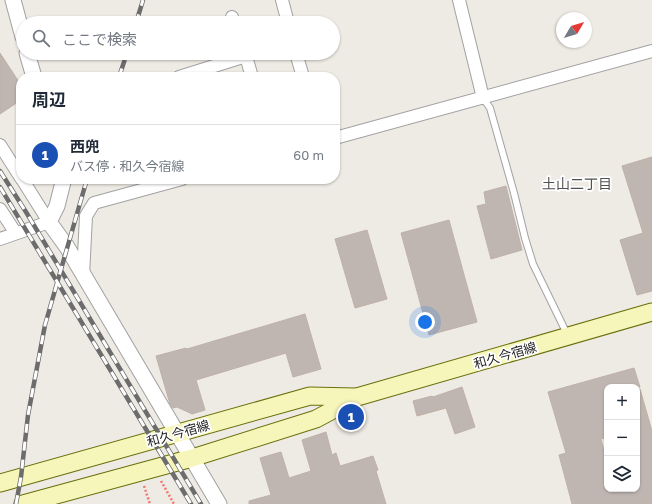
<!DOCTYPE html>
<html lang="ja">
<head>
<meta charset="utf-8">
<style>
	:root { --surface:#fff; --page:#f6f6f7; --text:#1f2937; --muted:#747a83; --line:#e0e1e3; --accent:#ea580c }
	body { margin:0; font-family:"Golos Text","Noto Sans JP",sans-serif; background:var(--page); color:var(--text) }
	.controls { position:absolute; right:12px; bottom:12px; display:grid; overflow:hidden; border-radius:8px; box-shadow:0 1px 3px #0004 }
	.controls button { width:36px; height:36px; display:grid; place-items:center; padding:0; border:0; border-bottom:1px solid var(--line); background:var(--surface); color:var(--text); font:20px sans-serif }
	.compass { position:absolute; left:556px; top:12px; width:36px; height:36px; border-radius:50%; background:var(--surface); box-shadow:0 1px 3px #0004; rotate:52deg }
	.you { position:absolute; left:425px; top:322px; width:14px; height:14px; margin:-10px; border:3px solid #fff; border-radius:50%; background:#1a73e8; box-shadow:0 0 0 6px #1a73e833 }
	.badge { display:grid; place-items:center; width:26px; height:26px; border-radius:50%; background:var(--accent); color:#fff; font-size:13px; font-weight:700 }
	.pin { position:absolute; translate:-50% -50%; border:2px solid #fff; box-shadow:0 1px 4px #0006 }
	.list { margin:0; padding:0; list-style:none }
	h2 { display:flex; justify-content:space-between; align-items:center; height:52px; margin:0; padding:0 16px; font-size:17px }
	h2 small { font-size:13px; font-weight:400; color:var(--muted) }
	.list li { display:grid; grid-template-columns:26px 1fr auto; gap:12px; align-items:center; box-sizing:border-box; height:60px; padding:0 16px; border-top:1px solid var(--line) }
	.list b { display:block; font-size:15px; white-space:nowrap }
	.list p { margin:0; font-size:13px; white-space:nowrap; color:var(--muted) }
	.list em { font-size:13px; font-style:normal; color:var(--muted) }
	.icon { flex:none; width:22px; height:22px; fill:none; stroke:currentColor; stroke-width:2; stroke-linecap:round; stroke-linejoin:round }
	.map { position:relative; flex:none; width:652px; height:504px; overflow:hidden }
	.search { position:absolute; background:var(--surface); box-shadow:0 1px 3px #0004; left:16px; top:16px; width:324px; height:44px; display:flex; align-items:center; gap:10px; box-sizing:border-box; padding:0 14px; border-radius:22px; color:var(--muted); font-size:15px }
	.panel { position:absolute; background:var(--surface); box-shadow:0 1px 3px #0004; left:16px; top:72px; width:324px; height:112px; border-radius:16px }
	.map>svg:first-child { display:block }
	.building { fill:#bfb6b1; stroke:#bfb1a7 }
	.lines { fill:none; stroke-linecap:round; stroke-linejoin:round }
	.service-casing { stroke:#a2a2a2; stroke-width:8 }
	.minor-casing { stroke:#a2a2a2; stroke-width:14 }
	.tertiary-casing { stroke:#a2a2a2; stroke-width:17 }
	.secondary-casing { stroke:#696f0b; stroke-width:19 }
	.path { stroke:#f27872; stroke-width:2.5; stroke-dasharray:2 2; stroke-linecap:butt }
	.service { stroke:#fff; stroke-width:6 }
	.minor { stroke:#fff; stroke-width:12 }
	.tertiary { stroke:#fff; stroke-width:15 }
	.secondary { stroke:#f6f6bb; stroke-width:17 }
	.rail-casing { stroke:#6c6c6c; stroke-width:4.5 }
	.rail { stroke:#fff; stroke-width:3; stroke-dasharray:9; stroke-linecap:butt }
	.labels { text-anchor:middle; stroke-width:3.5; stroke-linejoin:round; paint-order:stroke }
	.street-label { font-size:13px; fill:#1e1e1e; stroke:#fff }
	.neighbourhood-label { font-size:14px; fill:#515151; stroke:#fff }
</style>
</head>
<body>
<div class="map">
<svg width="652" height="504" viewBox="0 0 652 504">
	<rect width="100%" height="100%" fill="#eeeae4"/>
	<g class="building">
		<path d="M0 53 21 85V100L0 114Z"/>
		<path d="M652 157V291L637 295 620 240 643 233 622 166Z"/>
		<path d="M506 186 522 250 491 259 477 206 486 204 484 192Z"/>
		<path d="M449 220 477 322 429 335 401 233Z"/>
		<path d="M367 230 387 299 355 308 335 239Z"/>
		<path d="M305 314 321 369 293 377 286 353 196 380 205 410 192 414 177 407 173 408 170 404 156 356 186 348 187 349Z"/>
		<path d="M634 368 640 387H607V437L601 439 607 463V489H637V389H640L652 431V504H572L559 455 566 453 548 392Z"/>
		<path d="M462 387 475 427 455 434 446 408 417 416 413 401 432 396 433 397Z"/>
		<path d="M326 432 332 455 336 453 340 466 373 456 378 470 376 471 386 504H249V501L271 495 260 458 281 452 289 478 311 471 302 440Z"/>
	</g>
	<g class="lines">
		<g class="service-casing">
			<path id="service" d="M483 98 490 108 514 193 525 238 533 264 567 334"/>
		</g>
		<g class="minor-casing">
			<g id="minor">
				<path d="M282 0 288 23"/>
				<path d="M459 0 483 98"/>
				<path d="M232 17 234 23"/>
				<path d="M245 53 252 77"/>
				<path d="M296 53 303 77"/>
				<path d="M179 77 246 56"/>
				<path d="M335 138 652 51"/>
				<path d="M0 145 21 178"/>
				<path d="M0 209 15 232"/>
				<path d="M0 239 49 222 22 179"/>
				<path d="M83 276 86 216 94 203 182 179"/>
			</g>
		</g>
		<g class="tertiary-casing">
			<g id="tertiary">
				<path d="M13 0 23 37"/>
				<path d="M27 53 34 77"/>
				<path d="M63 179V182L57 206 49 222 67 247 219 504"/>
			</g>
		</g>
		<g class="secondary-casing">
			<g id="secondary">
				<path d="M0 483 310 396 355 397"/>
				<path d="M23 504 192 458 316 419 357 397 652 312"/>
			</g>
		</g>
		<g class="path">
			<path d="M161 481 174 504"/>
			<path d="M144 486 150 504"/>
		</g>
		<use href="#service" class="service"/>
		<use href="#minor" class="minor"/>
		<use href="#tertiary" class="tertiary"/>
		<use href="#secondary" class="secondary"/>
		<g class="rail-casing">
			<g id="rail">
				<path d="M136 23 143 0"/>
				<path d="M119 77 127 53"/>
				<path d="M0 171 26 212 201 504"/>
				<path d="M0 187 191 504"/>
				<path d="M16 504 21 477 28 415 45 325 87 179"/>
			</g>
		</g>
		<use href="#rail" class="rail"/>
	</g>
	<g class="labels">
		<g class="street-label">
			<text transform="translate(505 355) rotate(-16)" y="5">和久今宿線</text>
			<text transform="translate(178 433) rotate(-16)" y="5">和久今宿線</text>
		</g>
		<g class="neighbourhood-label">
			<text x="577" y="189">土山二丁目</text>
		</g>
	</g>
</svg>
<div class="controls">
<button>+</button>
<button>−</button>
<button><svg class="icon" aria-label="layers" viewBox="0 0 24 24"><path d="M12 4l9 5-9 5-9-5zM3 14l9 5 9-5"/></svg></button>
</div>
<svg class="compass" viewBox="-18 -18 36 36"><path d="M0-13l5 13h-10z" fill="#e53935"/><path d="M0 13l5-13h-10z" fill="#747a83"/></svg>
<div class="you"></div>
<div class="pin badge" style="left:351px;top:417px;background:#1a4fb4">1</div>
<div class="search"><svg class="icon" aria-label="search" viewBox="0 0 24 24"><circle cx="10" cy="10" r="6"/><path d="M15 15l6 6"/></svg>ここで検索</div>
<section class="panel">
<h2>周辺<small></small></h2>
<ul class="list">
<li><span class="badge" style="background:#1a4fb4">1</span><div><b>西兜</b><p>バス停 · 和久今宿線</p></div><em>60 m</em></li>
</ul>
</section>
</div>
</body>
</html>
